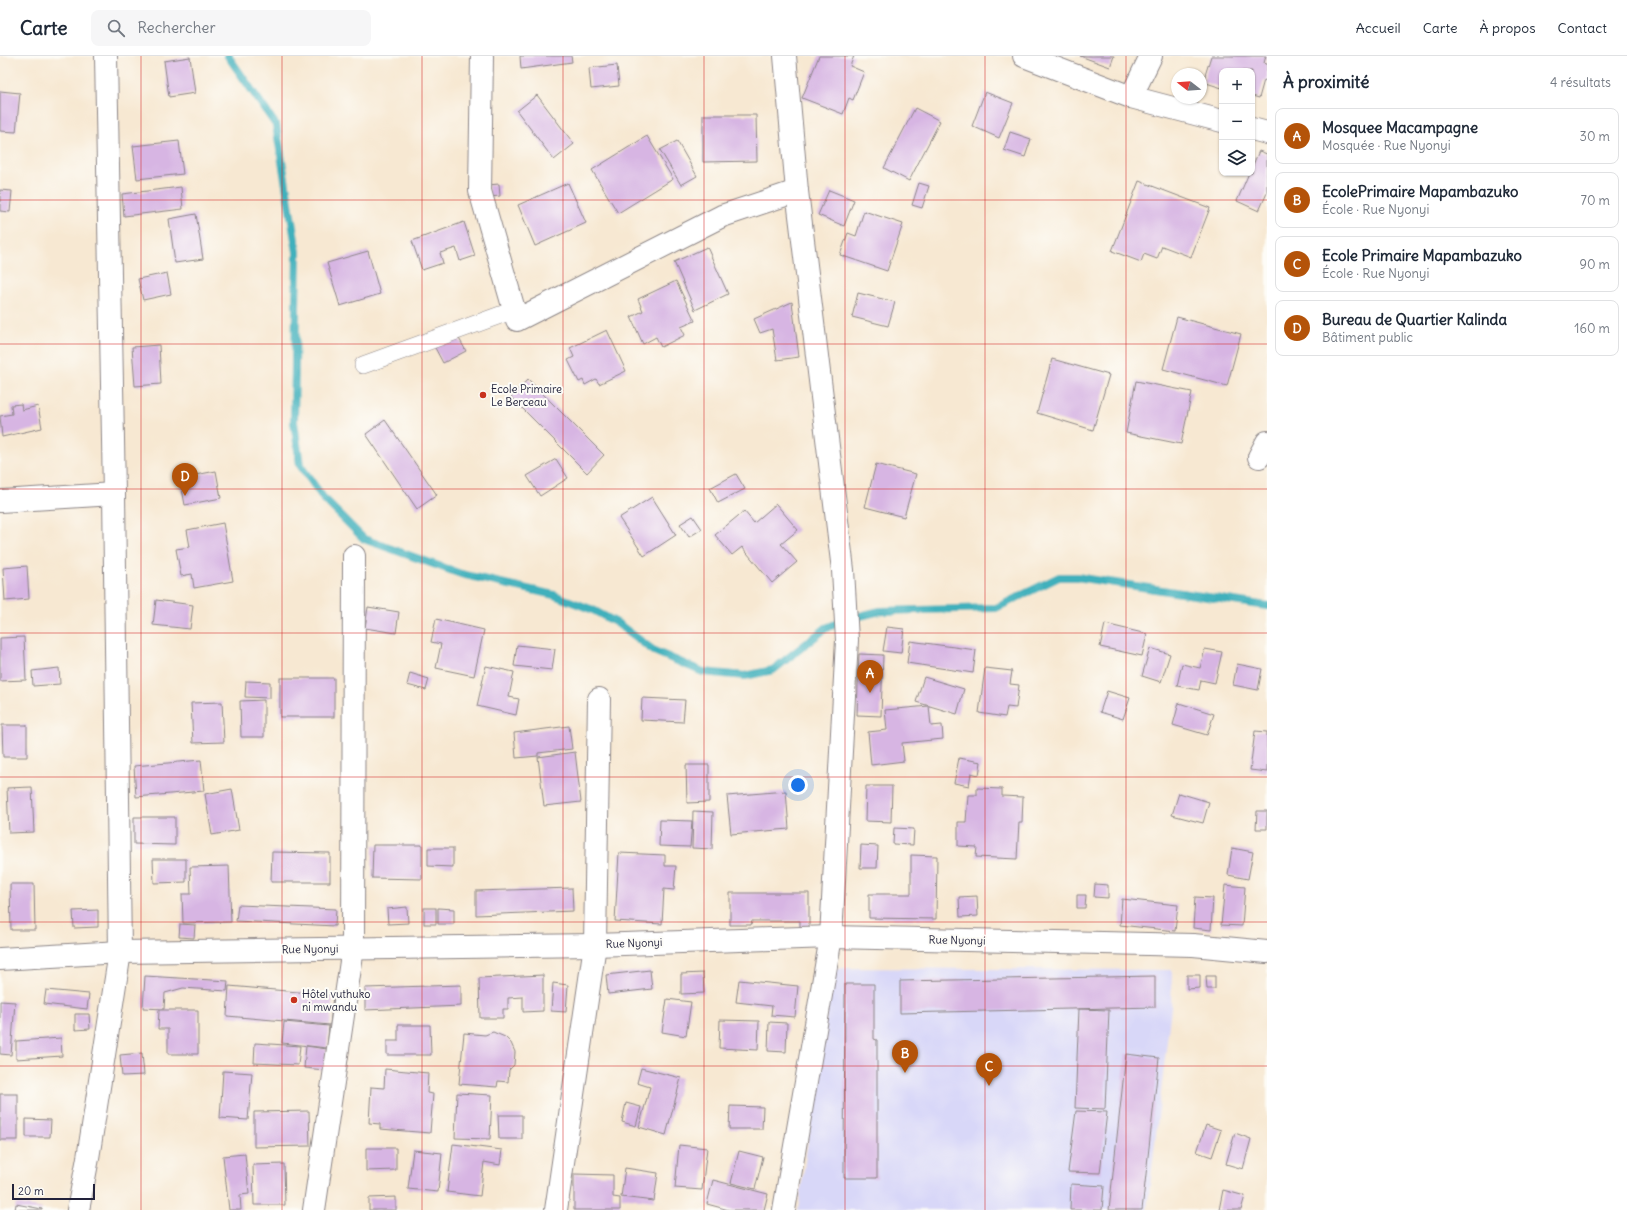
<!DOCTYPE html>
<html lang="fr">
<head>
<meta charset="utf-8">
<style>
	:root { --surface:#fff; --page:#f6f6f7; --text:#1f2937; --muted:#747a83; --line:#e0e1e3; --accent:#b45309 }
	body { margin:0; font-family:Delius,sans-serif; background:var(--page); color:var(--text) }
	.controls { position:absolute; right:12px; top:12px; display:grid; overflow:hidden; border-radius:8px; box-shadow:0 1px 3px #0004 }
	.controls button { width:36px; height:36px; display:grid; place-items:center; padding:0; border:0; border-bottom:1px solid var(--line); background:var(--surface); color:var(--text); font:20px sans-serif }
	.compass { position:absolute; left:1171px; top:12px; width:36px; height:36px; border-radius:50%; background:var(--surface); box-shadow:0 1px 3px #0004; rotate:287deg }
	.scale { position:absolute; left:12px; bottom:10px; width:83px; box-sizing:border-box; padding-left:4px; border:2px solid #22223b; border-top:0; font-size:11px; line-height:14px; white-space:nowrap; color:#22223b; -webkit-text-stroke:3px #fdfcf7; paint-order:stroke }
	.you { position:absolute; left:798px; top:729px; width:14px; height:14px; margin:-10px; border:3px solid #fff; border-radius:50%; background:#1a73e8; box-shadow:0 0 0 6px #1a73e833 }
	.badge { display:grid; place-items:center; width:26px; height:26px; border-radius:50%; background:var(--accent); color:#fff; font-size:13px; font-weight:700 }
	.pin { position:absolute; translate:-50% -33px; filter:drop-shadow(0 1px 2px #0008) }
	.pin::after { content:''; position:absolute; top:21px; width:14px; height:12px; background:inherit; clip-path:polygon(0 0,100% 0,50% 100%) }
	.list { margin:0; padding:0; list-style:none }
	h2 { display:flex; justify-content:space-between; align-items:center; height:52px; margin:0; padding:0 16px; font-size:17px }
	h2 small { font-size:13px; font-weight:400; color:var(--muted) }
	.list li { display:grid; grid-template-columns:26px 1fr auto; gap:12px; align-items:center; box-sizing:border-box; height:56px; margin:0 8px 8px; padding:0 8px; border:1px solid var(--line); border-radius:8px }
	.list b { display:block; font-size:15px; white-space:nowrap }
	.list p { margin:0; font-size:13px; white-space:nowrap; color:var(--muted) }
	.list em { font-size:13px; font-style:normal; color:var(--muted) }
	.icon { flex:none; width:22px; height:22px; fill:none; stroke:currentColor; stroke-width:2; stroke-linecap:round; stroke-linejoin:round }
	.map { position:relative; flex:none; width:1267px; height:1154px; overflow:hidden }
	header { display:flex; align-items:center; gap:24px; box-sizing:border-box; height:56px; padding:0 20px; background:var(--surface); border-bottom:1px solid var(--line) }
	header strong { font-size:19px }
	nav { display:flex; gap:22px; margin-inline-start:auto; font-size:14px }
	.search { width:280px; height:36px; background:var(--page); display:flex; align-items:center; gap:10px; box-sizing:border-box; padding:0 14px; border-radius:8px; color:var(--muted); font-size:15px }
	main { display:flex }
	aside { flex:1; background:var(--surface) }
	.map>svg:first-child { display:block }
	.built { fill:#d8d7f8 }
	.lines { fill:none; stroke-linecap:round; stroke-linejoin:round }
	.stream { stroke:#41b0bc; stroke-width:8 }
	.building { fill:#d7b5e3 }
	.service-casing { stroke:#8c8586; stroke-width:18 }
	.minor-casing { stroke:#8c8586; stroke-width:24 }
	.tertiary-casing { stroke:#8c8586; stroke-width:24 }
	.service { stroke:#fff; stroke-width:17 }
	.minor { stroke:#fff; stroke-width:22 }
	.tertiary { stroke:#fff; stroke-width:22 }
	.grid { fill:none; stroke:#d62828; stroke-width:1; stroke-opacity:0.55 }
	.poi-dot { fill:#c8321e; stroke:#fdfcf7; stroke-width:1.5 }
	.labels { text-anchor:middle; stroke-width:4; stroke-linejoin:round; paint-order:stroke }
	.poi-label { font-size:11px; fill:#22223b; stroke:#fdfcf7; text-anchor:start }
	.street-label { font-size:11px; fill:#22223b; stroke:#fdfcf7 }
</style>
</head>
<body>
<header>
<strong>Carte</strong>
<div class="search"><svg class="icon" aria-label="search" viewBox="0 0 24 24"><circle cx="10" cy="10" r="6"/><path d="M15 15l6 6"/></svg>Rechercher</div>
<nav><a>Accueil</a><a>Carte</a><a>À propos</a><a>Contact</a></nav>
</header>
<main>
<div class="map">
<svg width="1267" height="1154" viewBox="0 0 1267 1154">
	<rect width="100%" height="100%" fill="#fdfcf7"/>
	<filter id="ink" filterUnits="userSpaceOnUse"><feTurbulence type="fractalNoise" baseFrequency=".025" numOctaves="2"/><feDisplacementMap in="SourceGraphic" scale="8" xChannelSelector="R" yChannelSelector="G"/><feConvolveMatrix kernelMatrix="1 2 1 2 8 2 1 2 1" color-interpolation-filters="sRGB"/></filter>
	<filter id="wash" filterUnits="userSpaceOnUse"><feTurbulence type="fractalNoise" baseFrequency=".012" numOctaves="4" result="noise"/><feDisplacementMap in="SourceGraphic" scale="16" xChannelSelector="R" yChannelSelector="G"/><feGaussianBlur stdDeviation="0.9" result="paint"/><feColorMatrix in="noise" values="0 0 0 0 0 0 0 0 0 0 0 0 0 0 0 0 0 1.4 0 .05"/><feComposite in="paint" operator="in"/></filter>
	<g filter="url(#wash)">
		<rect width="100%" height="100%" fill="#f7e8d2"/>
		<path class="built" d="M833 912 1172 914 1171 952 1147 1154H798Z"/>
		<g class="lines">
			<path class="stream" d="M228 0 276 69 297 196 294 366 300 409 324 443 364 483 461 518 554 539 593 554 617 567 654 595 703 616 745 620 773 614 826 572 848 563 880 555 996 552 1059 521H1077L1089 523 1267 550"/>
		</g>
		<g id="blocks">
			<g class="building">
				<path d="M520 0H571L572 6 521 13Z"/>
				<path d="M819 0H854L850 10 864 16 853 44 849 42 843 58 802 42Z"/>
				<path d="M1080 0H1114L1110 11Z"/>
				<path d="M1211 0H1266L1264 7 1267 8V25L1264 24 1259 42 1252 40V15H1222V32L1203 26Z"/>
				<path d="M190 1 195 37 169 41 164 5Z"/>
				<path d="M617 9 619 30 591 33 589 12Z"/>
				<path d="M0 35 20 37 16 76 0 75Z"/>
				<path d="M985 36 1013 47 999 82 972 70Z"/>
				<path d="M537 39 574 88 554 104 517 55Z"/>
				<path d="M915 52 940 65 909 125 884 112Z"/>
				<path d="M703 59H756L757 105 703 106Z"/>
				<path d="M1010 76 1031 83 1025 101 1004 94Z"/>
				<path d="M647 80 673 123 618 157 592 114Z"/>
				<path d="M179 85 183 118 137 123 133 90Z"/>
				<path d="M677 85 697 120 681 129 660 94Z"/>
				<path d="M1259 95 1267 98V137L1259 155 1237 145 1249 117H1252V111Z"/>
				<path d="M1139 125 1210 152 1191 201 1162 190 1157 203 1144 198 1141 206 1112 195Z"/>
				<path d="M568 127 586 167 535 190 518 149Z"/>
				<path d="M919 127 929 130 922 152 912 149Z"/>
				<path d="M499 128 500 140 489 141 488 129Z"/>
				<path d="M181 131 183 153 124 160 122 138Z"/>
				<path d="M0 134 12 135 10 156 0 155Z"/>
				<path d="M829 134 854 144 844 170 818 159Z"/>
				<path d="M864 155 903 168 887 215 840 199 848 177 856 180Z"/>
				<path d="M196 158 203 203 175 207 169 163Z"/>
				<path d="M464 166 475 200 460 205 456 192 440 197 443 207 422 214 412 185Z"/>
				<path d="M707 191 728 238 695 254 674 206Z"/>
				<path d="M368 195 380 238 340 250 327 207Z"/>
				<path d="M167 217 171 238 143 244 138 223Z"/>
				<path d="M676 225 695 265 681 271 685 279 661 291 656 281 643 288 631 261 643 255 638 243Z"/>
				<path d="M858 237 895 246 888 270 852 261Z"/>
				<path d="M792 246 799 301 777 304 772 273 760 277 754 263Z"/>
				<path d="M1177 261 1241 278 1227 330 1163 313Z"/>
				<path d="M607 274 626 315 599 328 596 323 585 329 583 324 579 326 568 304 574 301 570 292Z"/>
				<path d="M456 277 466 295 443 307 433 288Z"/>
				<path d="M159 289 161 328 135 330 132 291Z"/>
				<path d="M1052 303 1109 319 1093 374 1037 357Z"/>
				<path d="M528 323 604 399 587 417 511 341Z"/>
				<path d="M1136 325 1192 336 1181 388 1126 377Z"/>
				<path d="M21 348 22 354 38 350 42 372 2 381 0 360 12 358 11 349Z"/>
				<path d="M385 364 437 439 417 453 366 378Z"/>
				<path d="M556 403 568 422 540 440 527 420Z"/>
				<path d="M876 408 916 418 904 461 865 451Z"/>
				<path d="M216 415 221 442 185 449 180 422Z"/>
				<path d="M736 418 745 433 718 447 710 432Z"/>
				<path d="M652 441 676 479 644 500 619 462Z"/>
				<path d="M776 448 798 474 781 488 797 506 772 527 742 491 732 499 715 479 744 455 754 467Z"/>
				<path d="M693 460 702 473 689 481 680 468Z"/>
				<path d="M223 467 233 525 194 532 192 518 181 520 176 493 190 491 187 474Z"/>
				<path d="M27 510 29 543 5 545 3 512Z"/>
				<path d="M156 544 193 549 190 573 153 569Z"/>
				<path d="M368 551 399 556 396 577 365 572Z"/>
				<path d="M436 563 484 574 474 620 436 612 441 588 431 586Z"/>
				<path d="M1105 568 1147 578 1142 600 1100 591Z"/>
				<path d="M887 571 904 573 901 597 883 595Z"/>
				<path d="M24 581 26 624 0 625V582Z"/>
				<path d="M910 585 976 594 973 617 907 607Z"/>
				<path d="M517 589 555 593 552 614 514 610Z"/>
				<path d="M1150 592 1170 598 1161 626 1142 620Z"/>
				<path d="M1205 593 1222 596 1215 627 1201 624 1199 634 1177 630 1182 608 1200 612Z"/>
				<path d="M859 598 883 599 881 660 857 659Z"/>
				<path d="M1237 608 1262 613 1258 634 1233 629Z"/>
				<path d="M486 610 514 616 509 641 519 643 516 659 477 650Z"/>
				<path d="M59 612 60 628 33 630 32 615Z"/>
				<path d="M985 612 1012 615 1010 628 1019 629 1016 652 1007 651 1005 661 979 657Z"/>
				<path d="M410 617 429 623 426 634 407 629Z"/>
				<path d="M924 621 964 633 957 658 916 646Z"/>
				<rect x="280" y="622" width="54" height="39"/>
				<path d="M246 625 270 626V642L245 641Z"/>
				<path d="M1107 635 1130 642 1123 663 1100 656Z"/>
				<path d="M642 642 685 644 683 666 641 664Z"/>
				<path d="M264 644V681H241L240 645Z"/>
				<path d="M222 646 224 686 193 687 191 647Z"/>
				<path d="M1179 647 1214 658 1207 679 1173 669Z"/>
				<path d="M929 650 931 670 942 669 943 683 902 687 904 705 871 709 868 676 887 674 885 654Z"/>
				<path d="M2 669H27V701H3Z"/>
				<path d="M569 670 572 693 538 697V700L516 702 514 677Z"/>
				<path d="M1255 675 1267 676V716L1250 714Z"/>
				<path d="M575 696 581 746 544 750 538 701Z"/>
				<path d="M959 702 981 706 979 719 971 717 969 730 954 727Z"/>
				<path d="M201 704 204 735 136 741 134 710Z"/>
				<path d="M686 709H709V746L687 747Z"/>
				<path d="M866 730H892L891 766 865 765Z"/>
				<path d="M32 731 34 776 9 777 7 732Z"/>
				<path d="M977 732 1002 733V740L1023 741 1022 766H1019L1017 803 976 801 977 791 958 790V766H966L968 739H977Z"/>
				<path d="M232 733 239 774 212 779 205 738Z"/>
				<path d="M786 735 789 773 731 778 727 740Z"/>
				<path d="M1179 737 1209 746 1203 767 1172 759Z"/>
				<path d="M693 755 713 756 712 793 692 792Z"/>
				<path d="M1257 755H1267V773H1256Z"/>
				<path d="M134 761H175V789L134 788Z"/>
				<path d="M660 764 692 765 690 791 659 790Z"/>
				<path d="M894 772 914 773 913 789 893 788Z"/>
				<path d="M373 789H422V823L372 822Z"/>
				<path d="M861 789 878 790 877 812H860Z"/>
				<path d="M428 792H453V811L428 810Z"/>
				<path d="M1232 792 1253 796 1248 823 1228 819Z"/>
				<path d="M272 796 330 797V826H271Z"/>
				<path d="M619 797 665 799V810H676L674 834 664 833 662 868 615 865Z"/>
				<path d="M911 799 937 800 936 863 869 862V838H911Z"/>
				<path d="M153 803H186V826L154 827Z"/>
				<path d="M229 810 231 866 183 867 182 838H191L190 811Z"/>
				<path d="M10 828H34L35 874H11Z"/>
				<path d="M1095 828 1108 829V842L1094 841Z"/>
				<path d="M1225 829 1245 831 1242 870 1221 869Z"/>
				<path d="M572 832 573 855 476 859V835Z"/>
				<path d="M730 837H809V871H800V865H752L751 869H730Z"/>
				<path d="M1077 839H1086L1085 852H1077Z"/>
				<path d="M977 840 978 860 960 861 959 841Z"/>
				<path d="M1195 841 1213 842 1211 874 1193 872Z"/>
				<path d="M1122 843 1178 849 1175 875 1120 869Z"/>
				<path d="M238 849 336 853 335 870 236 865Z"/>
				<path d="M407 851 408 867 388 868 387 853Z"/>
				<rect x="424" y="852" width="12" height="16"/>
				<path d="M438 852 454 853V868H438Z"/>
				<path d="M98 854V871L74 872 73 855Z"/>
				<path d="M180 868 195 869 194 882 179 881Z"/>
				<path d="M650 914 652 933 608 938 606 919Z"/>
				<path d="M703 917 704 937 681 938V918Z"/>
				<path d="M543 919V955L523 956V941L508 942V953H503V962H480L479 922Z"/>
				<path d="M1187 919H1200V932L1187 933Z"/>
				<path d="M145 920 228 925 227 935 183 932 165 937 164 953 143 952Z"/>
				<path d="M1155 920V951L900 957V925Z"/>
				<path d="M1206 920H1215V933H1207Z"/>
				<path d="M739 924 798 930 795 961 771 959 772 950 736 946Z"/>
				<path d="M553 927 568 929 566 956 551 955Z"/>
				<path d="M845 928H874V983L877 984V1122H844Z"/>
				<path d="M461 929V950L365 954V932Z"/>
				<path d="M229 930 333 939 330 969 227 960Z"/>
				<path d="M46 934 89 938 87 953 44 948Z"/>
				<path d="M667 943 691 946 686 980 662 976Z"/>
				<path d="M0 945 15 946 11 999 0 998Z"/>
				<path d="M1079 953 1109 954 1105 1053 1075 1052Z"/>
				<path d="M159 954H198V998H168V973H158Z"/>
				<path d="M75 958H89L90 973 75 974Z"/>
				<path d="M720 964 759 965 758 994 719 992Z"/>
				<path d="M284 966 329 970 327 992 282 987Z"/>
				<path d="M769 966 787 967 786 996 768 995Z"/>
				<path d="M398 969H430L431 999H387V985H398Z"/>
				<path d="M493 976 505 981 511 987 515 996 514 1009 509 1014 508 1026 498 1025 497 1031 459 1028 464 977 485 979Z"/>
				<path d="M61 982 62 1000 16 1003V985Z"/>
				<path d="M255 987 300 990 298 1009 254 1007Z"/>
				<path d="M306 990 327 993 325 1014 304 1012Z"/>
				<path d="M142 997 144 1019 122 1020 120 999Z"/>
				<path d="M1126 998 1159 1002 1142 1154H1109Z"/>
				<path d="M641 1012 681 1022 666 1079 639 1071 650 1031 637 1027Z"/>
				<path d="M385 1013 428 1017 427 1037 433 1038 430 1077 380 1073V1068L369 1067 371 1031 384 1032Z"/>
				<path d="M223 1015 252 1017 248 1064 220 1062Z"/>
				<path d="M457 1037 492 1039 490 1083 455 1082Z"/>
				<rect x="0" y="1038" width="18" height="46"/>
				<path d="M626 1047 641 1051 636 1070 622 1066Z"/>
				<path d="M730 1050 763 1051 762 1073H729Z"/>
				<path d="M309 1055 310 1090 254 1091V1056Z"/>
				<path d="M1076 1055 1107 1056 1100 1117 1068 1116Z"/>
				<path d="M498 1059H522V1083H499Z"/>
				<path d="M26 1063 51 1064 50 1081H26Z"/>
				<path d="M1206 1069 1221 1074 1212 1101 1197 1096Z"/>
				<path d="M1235 1077 1251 1083 1243 1113 1226 1108Z"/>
				<path d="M453 1088 502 1094 500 1109 484 1106 480 1140 447 1136Z"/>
				<path d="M679 1089 707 1092 702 1134 675 1132Z"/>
				<path d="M366 1092H396V1114L366 1115Z"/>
				<path d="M413 1094 442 1097 438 1136 408 1133Z"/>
				<path d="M739 1095 763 1101 755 1133 731 1127Z"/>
				<path d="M245 1098 249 1138 240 1139 241 1154H229L223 1100Z"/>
				<path d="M284 1108 285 1149H254L253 1109Z"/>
				<path d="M625 1112 658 1117 654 1145 621 1141Z"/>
				<path d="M574 1118 613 1119V1141L620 1142V1154H574Z"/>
				<path d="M713 1124 768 1138 764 1154H729L707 1148Z"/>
				<path d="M1071 1128 1104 1130 1102 1154H1070Z"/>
				<path d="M1223 1134 1245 1140 1241 1154H1219Z"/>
				<path d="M396 1141V1154H369V1142Z"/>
				<path d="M16 1148 42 1153V1154H15Z"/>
			</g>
		</g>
	</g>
	<g filter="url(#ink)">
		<use href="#blocks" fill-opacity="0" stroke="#8c8586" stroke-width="1"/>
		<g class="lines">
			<g class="service-casing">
				<path id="service" d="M363 309 514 254"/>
			</g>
			<g class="minor-casing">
				<g id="minor">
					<path d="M482 0 480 135 517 264 722 160 797 135"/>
					<path d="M1024 0 1131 41 1222 65"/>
					<path d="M1131 41 1151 0"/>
					<path d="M1252 73 1267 77"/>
					<path d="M1259 401 1267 386"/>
					<path d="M0 445 114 438"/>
					<path d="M78 1154 88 1102 120 896 114 438 106 0"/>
					<path d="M314 1154 353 892 354 500"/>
					<path d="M556 1154 595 889 599 643"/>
					<path d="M784 1154 831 881 847 584 843 514 797 135 785 0"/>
				</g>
			</g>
			<g class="tertiary-casing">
				<path id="tertiary" d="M0 903 120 896 595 889 831 881 1193 889 1267 896"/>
			</g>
			<use href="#service" class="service"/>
			<use href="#minor" class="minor"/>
			<use href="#tertiary" class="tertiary"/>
		</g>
	</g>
	<path class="grid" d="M141 0V1154M282 0V1154M422 0V1154M563 0V1154M704 0V1154M845 0V1154M985 0V1154M1126 0V1154M0 144H1267M0 288H1267M0 433H1267M0 577H1267M0 721H1267M0 866H1267M0 1010H1267"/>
	<g class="poi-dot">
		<circle cx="483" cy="339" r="4"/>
		<circle cx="294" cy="944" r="4"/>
	</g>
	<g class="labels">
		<g class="poi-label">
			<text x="491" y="337">Ecole Primaire<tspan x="491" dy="13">Le Berceau</tspan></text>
			<text x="302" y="942">Hôtel vuthuko<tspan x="302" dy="13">ni mwandu</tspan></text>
		</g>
		<g class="street-label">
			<text transform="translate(957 884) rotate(1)" y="4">Rue Nyonyi</text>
			<text transform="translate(634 887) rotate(-2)" y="4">Rue Nyonyi</text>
			<text transform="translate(310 893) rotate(-1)" y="4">Rue Nyonyi</text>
		</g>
	</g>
</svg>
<div class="controls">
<button>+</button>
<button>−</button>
<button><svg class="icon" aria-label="layers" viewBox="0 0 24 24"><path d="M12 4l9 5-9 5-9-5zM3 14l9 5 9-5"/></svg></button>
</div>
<svg class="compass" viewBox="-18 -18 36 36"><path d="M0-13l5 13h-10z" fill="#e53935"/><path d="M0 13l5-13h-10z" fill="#747a83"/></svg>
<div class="scale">20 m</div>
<div class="you"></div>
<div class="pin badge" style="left:870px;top:637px">A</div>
<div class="pin badge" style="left:905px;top:1017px">B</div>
<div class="pin badge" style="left:989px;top:1030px">C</div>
<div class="pin badge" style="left:185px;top:440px">D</div>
</div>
<aside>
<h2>À proximité<small>4 résultats</small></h2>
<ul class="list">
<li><span class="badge">A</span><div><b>Mosquee Macampagne</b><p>Mosquée · Rue Nyonyi</p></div><em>30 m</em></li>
<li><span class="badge">B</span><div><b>EcolePrimaire Mapambazuko</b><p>École · Rue Nyonyi</p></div><em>70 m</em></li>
<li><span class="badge">C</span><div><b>Ecole Primaire Mapambazuko</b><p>École · Rue Nyonyi</p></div><em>90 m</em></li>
<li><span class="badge">D</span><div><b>Bureau de Quartier Kalinda</b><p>Bâtiment public</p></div><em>160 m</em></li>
</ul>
</aside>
</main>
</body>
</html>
